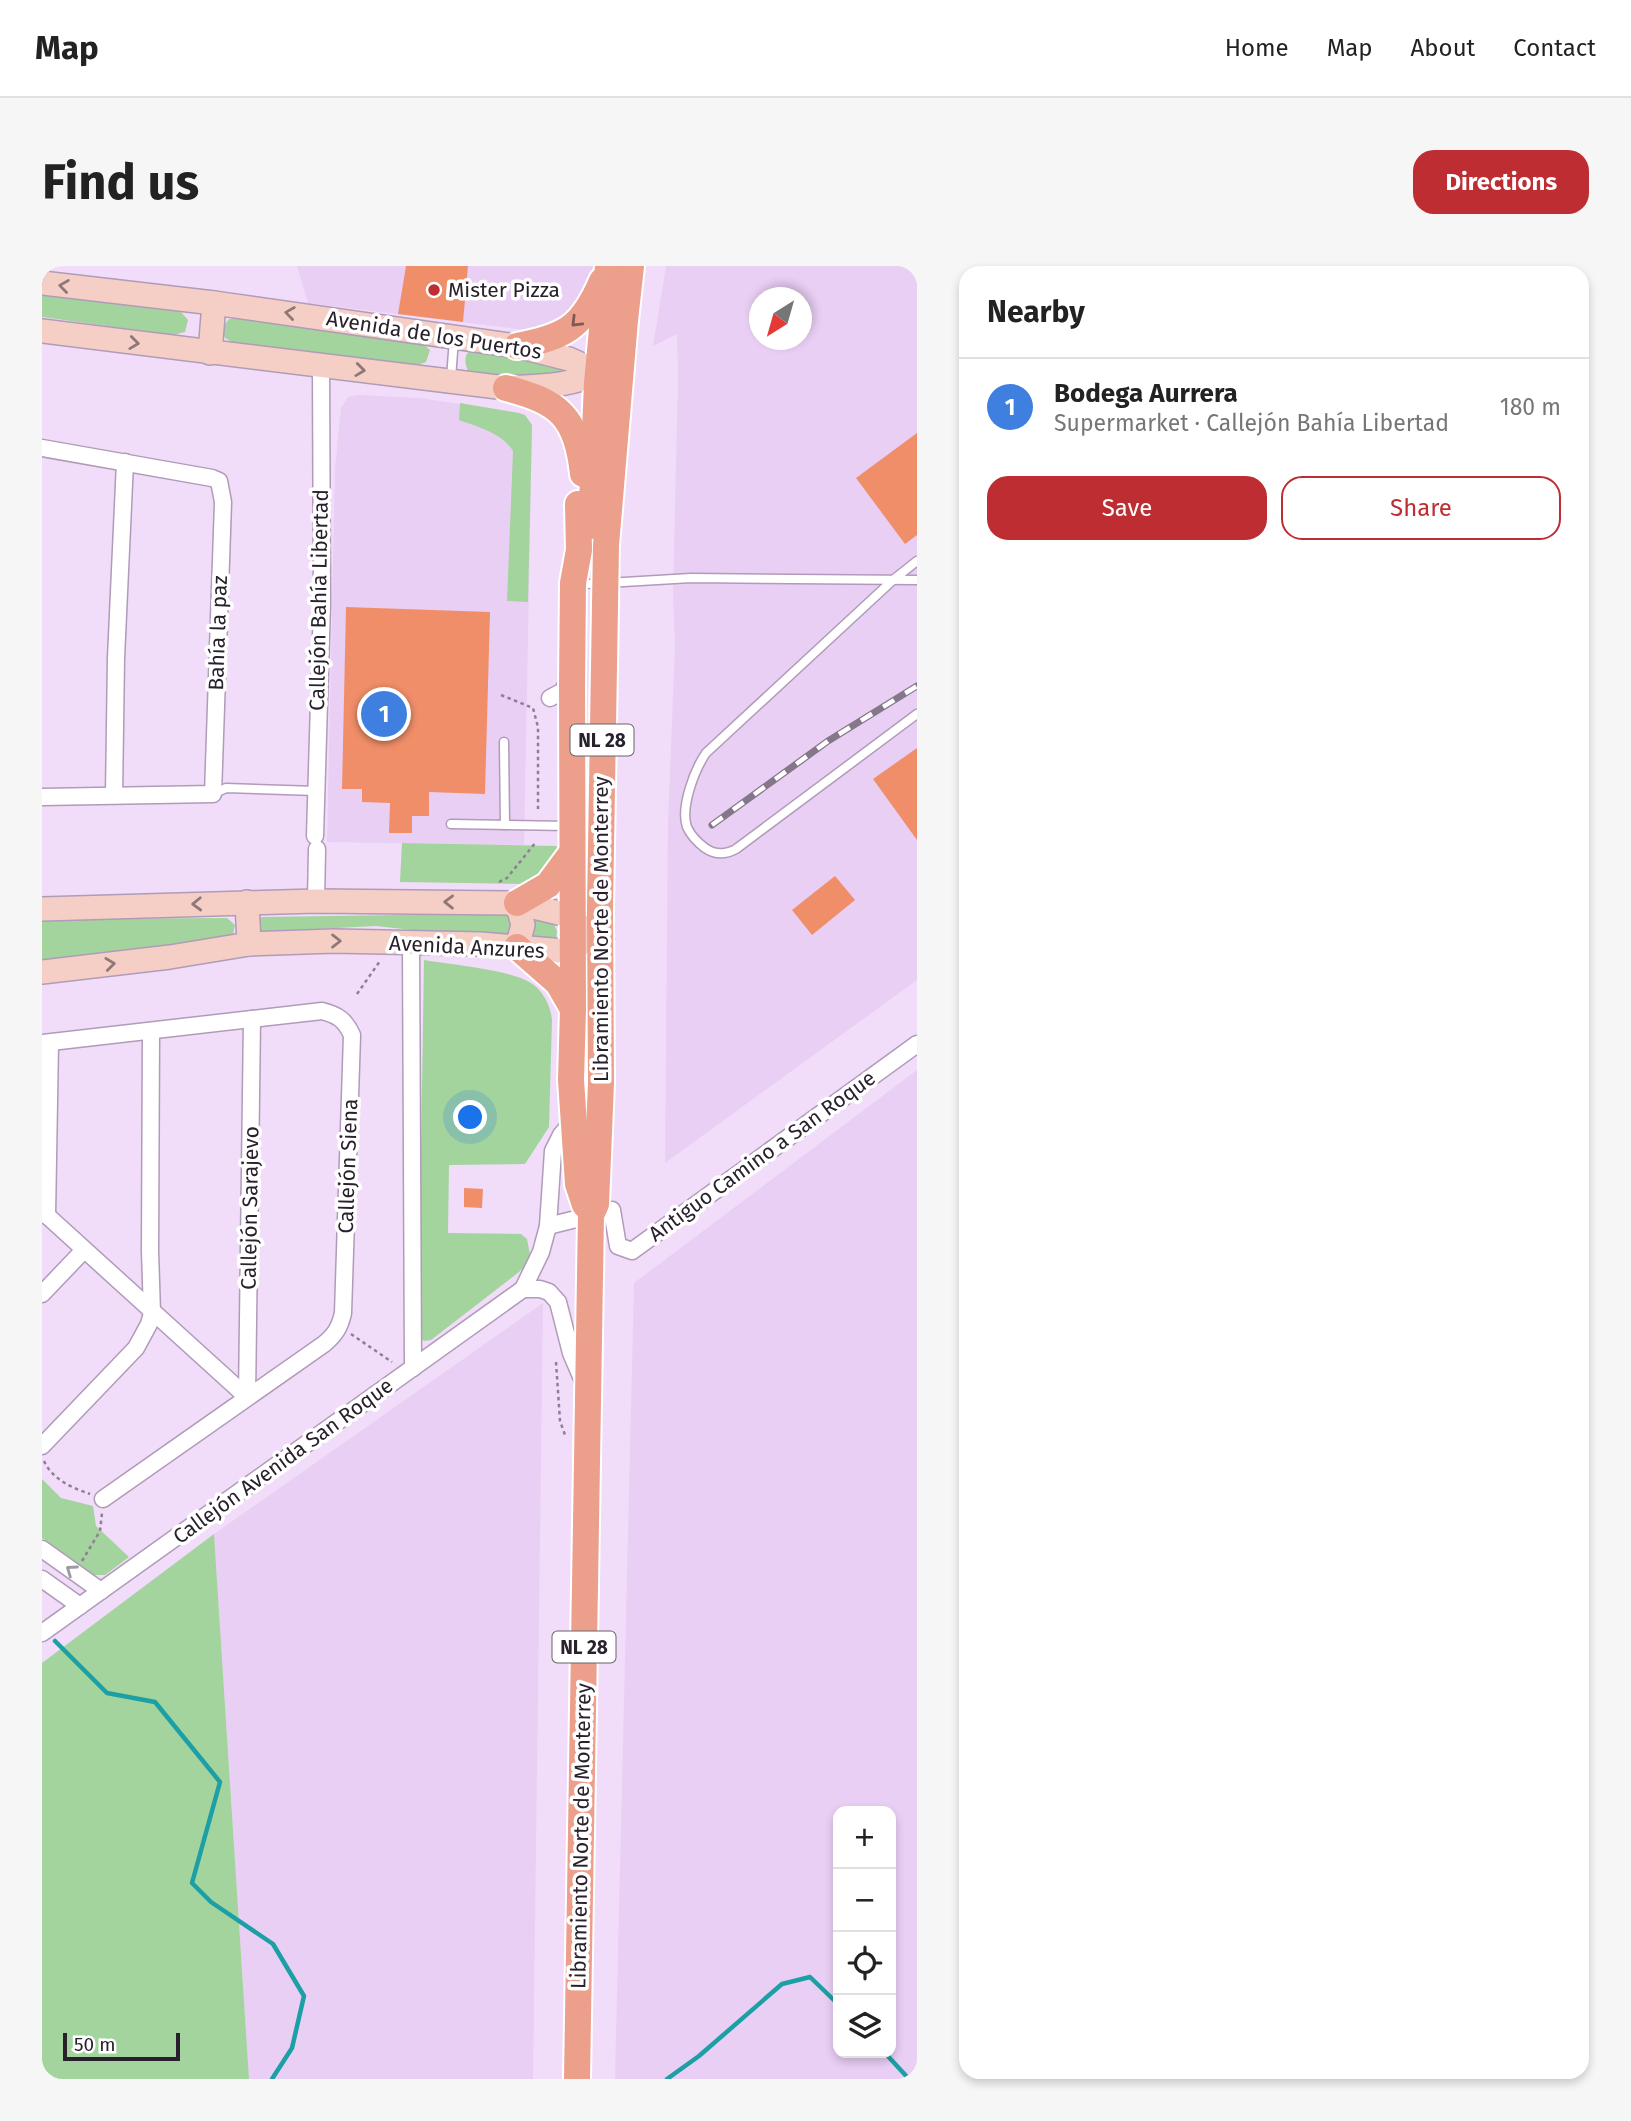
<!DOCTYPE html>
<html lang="en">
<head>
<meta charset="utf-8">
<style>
	:root { --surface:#fff; --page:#f6f6f6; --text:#222; --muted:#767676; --line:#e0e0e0; --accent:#bd2d32 }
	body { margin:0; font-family:"Fira Sans",sans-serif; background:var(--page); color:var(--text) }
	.controls { position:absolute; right:21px; bottom:21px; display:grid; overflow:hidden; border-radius:14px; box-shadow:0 4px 10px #0003 }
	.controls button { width:63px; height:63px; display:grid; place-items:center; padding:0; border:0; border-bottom:2px solid var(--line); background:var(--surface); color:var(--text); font:35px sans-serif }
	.compass { position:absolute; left:707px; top:21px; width:63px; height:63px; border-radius:50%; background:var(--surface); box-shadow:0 4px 10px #0003; rotate:217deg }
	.scale { position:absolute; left:21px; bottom:18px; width:117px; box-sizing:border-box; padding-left:7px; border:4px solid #28202b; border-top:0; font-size:19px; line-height:24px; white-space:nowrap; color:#28202b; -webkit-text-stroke:5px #fff; paint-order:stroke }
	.you { position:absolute; left:429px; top:852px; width:24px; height:24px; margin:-18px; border:5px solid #fff; border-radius:50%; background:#1a73e8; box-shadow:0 0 0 10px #1a73e833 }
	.badge { display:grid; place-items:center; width:46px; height:46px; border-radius:50%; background:var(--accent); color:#fff; font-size:23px; font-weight:700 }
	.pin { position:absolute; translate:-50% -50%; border:4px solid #fff; box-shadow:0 2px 7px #0006 }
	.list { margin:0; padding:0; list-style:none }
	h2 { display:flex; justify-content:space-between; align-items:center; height:91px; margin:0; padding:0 28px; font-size:30px }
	h2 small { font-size:23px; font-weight:400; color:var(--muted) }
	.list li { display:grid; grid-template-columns:46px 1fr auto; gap:21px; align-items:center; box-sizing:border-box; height:98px; padding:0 28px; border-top:2px solid var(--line) }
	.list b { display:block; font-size:26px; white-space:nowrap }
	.list p { margin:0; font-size:23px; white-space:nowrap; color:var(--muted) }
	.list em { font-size:23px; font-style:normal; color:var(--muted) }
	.actions { display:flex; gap:14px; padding:21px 28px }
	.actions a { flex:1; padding:16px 0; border:2px solid var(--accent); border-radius:21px; text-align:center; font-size:24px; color:var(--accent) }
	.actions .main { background:var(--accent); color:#fff }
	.icon { flex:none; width:38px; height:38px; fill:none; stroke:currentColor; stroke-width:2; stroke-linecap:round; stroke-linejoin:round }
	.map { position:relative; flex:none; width:875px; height:1813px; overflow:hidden; border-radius:21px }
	header { display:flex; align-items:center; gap:42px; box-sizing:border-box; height:98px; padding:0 35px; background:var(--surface); border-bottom:2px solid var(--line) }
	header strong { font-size:33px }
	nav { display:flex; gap:38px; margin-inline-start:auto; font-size:24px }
	.intro { display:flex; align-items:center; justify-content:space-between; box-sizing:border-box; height:168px; padding:0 42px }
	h1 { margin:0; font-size:49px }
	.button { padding:18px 32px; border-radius:21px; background:var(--accent); color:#fff; font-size:24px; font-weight:700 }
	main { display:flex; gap:42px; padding:0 42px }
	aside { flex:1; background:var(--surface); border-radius:21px; box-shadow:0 4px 10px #0003 }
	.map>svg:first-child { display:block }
	.built { fill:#e9cff4; fill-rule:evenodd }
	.green { fill:#a4d49e }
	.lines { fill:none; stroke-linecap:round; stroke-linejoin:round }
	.stream { stroke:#1da0a5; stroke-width:4.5 }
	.building { fill:#f08e69 }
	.lane-casing { stroke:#b09bb8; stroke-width:11 }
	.street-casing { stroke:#b09bb8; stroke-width:19 }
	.secondary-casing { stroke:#b09bb8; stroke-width:26 }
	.primary-casing { stroke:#fff; stroke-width:30 }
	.path { stroke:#8e7f94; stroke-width:2.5; stroke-dasharray:3.5 3.5; stroke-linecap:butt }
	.lane { stroke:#fff; stroke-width:8 }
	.street { stroke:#fff; stroke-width:16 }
	.secondary { stroke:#f5cfc5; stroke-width:23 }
	.primary { stroke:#ec9f8b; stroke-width:26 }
	.rail-casing { stroke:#85778a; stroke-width:7 }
	.rail { stroke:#fff; stroke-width:4.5; stroke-dasharray:13; stroke-linecap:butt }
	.oneway { stroke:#8e7878 }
	.oneway2 { stroke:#805956 }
	.oneway3 { stroke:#9e9ba0 }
	.poi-dot { fill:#bd2d32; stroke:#fff; stroke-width:2.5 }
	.labels { text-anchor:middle; stroke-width:7; stroke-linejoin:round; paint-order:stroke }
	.shield { fill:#fff; stroke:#68636b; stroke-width:2 }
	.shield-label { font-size:19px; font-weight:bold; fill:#28202b }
	.poi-label { font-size:21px; fill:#28202b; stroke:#fff; text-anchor:start }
	.street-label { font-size:21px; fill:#28202b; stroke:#fff }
</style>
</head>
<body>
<header>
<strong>Map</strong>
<nav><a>Home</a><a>Map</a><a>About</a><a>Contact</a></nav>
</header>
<div class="intro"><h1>Find us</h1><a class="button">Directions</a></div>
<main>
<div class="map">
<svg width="875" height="1813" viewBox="0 0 875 1813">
	<rect width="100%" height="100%" fill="#f1dcfa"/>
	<g class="built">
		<path d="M255 0H553L550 17 542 36 500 66 266 37Z"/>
		<path d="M624 0H875V714L623 897 626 555 633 381 631 328 636 114 635 68 611 80ZM718 32H760V74H718Z"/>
		<path d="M316 129 377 132 473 146 483 149 490 159 482 579 285 576 293 203 299 142 306 131Z"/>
		<path d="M875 804V1813H573L592 1017ZM849 1545V1787H796V1545Z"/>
		<path d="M501 1037 491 1813H207L172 1268Z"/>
	</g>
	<g class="green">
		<path d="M0 29 139 46 146 54 143 66 131 69 0 51Z"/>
		<path d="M194 52 380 77 388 84 384 96 376 99 190 76 183 72 180 62 187 53Z"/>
		<path d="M430 83 522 100V108L509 116 426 105C422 96 422 88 430 83Z"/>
		<path d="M418 137 477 147 483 149 490 159 486 336 465 335 471 185C460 167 436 161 417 154Z"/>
		<path d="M360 577 514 580 517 583 500 610 481 618 358 616Z"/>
		<path d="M484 648 511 656 515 665 514 675 485 670Z"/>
		<path d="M355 649H463L470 651 475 663 461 674 334 660 219 666 217 664V653L220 651Z"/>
		<path d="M185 652 193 659 191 668 187 673 0 695V653Z"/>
		<path d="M382 694C410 699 466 703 489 717 501 724 509 741 510 754L507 861 483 898 407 899 406 967 479 968 485 973 489 994 477 1006 389 1074 382 1075 376 1070Z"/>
		<path d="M0 1213 19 1232 51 1240 54 1260 87 1291 63 1309H52L0 1272Z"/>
		<path d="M172 1268 207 1813H0V1397Z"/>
	</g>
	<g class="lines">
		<g class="stream">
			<path d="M13 1375 65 1427 113 1436 178 1516 150 1617 169 1636 231 1678 262 1730 250 1782 230 1813"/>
			<path d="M843 1787 867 1813"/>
			<path d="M625 1813 657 1790 740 1718 768 1711 796 1738"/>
		</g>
	</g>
	<g class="building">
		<path d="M364 0H426L421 56 356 48Z"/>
		<path d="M875 167V269L863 278 814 212Z"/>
		<path d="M304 341 448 346 443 528 387 526V550H370V567H347L348 537 320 536V523H300Z"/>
		<path d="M875 482V574L831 513Z"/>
		<path d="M793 610 813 634 770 669 750 644Z"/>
		<path d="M422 922 441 923 440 942 422 941Z"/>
	</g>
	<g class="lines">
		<g class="lane-casing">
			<g id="lane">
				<path d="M409 112 412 73"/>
				<path d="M875 295 851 314 664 487C653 503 638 541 645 561 649 570 655 576 663 582 673 589 683 589 694 583L875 448"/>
				<path d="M548 318 649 312 875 314"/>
				<path d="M462 476 463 559"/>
				<path d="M171 528 184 522 274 525"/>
				<path d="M409 558 526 560"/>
			</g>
		</g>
		<g class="street-casing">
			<g id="street">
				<path d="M0 182 170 212 177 215 181 236 171 528 0 531"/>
				<path d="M508 432 521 425 527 412"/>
				<path d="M72 529 74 392 83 196"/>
				<path d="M273 570 280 337 279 99"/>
				<path d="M274 635 275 583"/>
				<path d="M369 677 371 1102"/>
				<path d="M0 777 280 745C296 749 303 754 310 769L301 1047C298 1061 293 1069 282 1078L61 1233"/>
				<path d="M0 945 205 1131"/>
				<path d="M5 950 8 777"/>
				<path d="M506 960 570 944 576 980 590 985 875 778"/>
				<path d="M481 1023H498L507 1026 516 1036 529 1087 541 1115"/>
				<path d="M0 1028 42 984"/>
				<path d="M205 1131 210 753"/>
				<path d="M0 1180 94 1082 107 1058 110 1047 108 985 109 766"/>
				<path d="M0 1283 59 1325"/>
				<path d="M0 1313 38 1340"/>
				<path d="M0 1367 481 1023 499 986 506 960 511 885 519 869 532 854"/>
			</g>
		</g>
		<g class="secondary-casing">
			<g id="secondary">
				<path d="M0 17 172 37 475 80 527 93 556 106"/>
				<path d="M0 65 464 122C495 120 528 121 556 106"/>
				<path d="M168 87 172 37"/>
				<path d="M205 636 207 678"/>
				<path d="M0 643 274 635 475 637 521 648 539 660 544 666 537 679 523 685 439 678 292 675 207 678 128 691 0 706"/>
				<path d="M475 681 481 659 475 637"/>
			</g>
		</g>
		<g class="primary-casing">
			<g id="primary">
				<path d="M475 80C523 71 540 62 560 15"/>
				<path d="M464 122C517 136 535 150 541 208"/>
				<path d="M536 238 537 284 531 317 530 420 531 743 529 814 536 918 543 939"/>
				<path d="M549 260 555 117 566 0"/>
				<path d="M475 637 506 619 529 588"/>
				<path d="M475 681 516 717 531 743"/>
				<path d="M535 1813 549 949 554 938 559 817 558 642 564 279 583 54 589 0"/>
			</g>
		</g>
		<g class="path">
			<path d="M459 429 491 442 496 461V543"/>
			<path d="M457 616 465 612 494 576"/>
			<path d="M315 728 338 695"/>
			<path d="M309 1068 350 1096"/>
			<path d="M514 1096 518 1155 523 1169"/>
			<path d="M2 1195C10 1213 30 1222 48 1228"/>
			<path d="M40 1295 58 1265 60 1247"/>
		</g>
		<use href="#lane" class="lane"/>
		<use href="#street" class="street"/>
		<use href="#secondary" class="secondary"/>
		<use href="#primary" class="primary"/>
		<g class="rail-casing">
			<path id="rail" d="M670 559 786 475 875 420"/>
		</g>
		<use href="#rail" class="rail"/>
	</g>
	<defs><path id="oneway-chevron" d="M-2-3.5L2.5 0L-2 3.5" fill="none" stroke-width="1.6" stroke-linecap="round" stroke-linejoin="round" transform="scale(1.75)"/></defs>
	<g class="oneway">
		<use href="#oneway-chevron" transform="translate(22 20) rotate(-172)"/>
		<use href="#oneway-chevron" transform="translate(248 47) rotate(-172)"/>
		<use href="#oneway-chevron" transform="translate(92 77) rotate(7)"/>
		<use href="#oneway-chevron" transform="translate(318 104) rotate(7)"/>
		<use href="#oneway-chevron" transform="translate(407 636) rotate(-179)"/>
		<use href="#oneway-chevron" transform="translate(155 638) rotate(178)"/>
		<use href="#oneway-chevron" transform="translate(294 675)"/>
		<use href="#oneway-chevron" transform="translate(68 698) rotate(-7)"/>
	</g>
	<use class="oneway2" href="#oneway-chevron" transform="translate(534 56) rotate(135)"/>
	<use class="oneway3" href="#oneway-chevron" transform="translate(29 1304) rotate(-145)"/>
	<circle class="poi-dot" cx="392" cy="24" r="7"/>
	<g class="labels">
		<g class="shield">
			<rect x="528.5" y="458.5" width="63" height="31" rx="5"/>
			<rect x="510.5" y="1365.5" width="63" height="31" rx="5"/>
		</g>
		<g class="shield-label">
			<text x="560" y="481">NL 28</text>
			<text x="542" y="1388">NL 28</text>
		</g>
		<g class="poi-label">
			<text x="406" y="31">Mister Pizza</text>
		</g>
		<g class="street-label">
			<text transform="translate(392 69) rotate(9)" y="7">Avenida de los Puertos</text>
			<text transform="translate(277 334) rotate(-89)" y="7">Callejón Bahía Libertad</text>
			<text transform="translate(176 367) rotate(-88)" y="7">Bahía la paz</text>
			<text transform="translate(559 663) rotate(-90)" y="7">Libramiento Norte de Monterrey</text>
			<text transform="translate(425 681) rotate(3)" y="7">Avenida Anzures</text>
			<text transform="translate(720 890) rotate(-36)" y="7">Antiguo Camino a San Roque</text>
			<text transform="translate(306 900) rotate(-88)" y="7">Callejón Siena</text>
			<text transform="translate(208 942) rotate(-89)" y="7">Callejón Sarajevo</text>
			<text transform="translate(241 1195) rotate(-36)" y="7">Callejón Avenida San Roque</text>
			<text transform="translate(539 1570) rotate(-89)" y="7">Libramiento Norte de Monterrey</text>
		</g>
	</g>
</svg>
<div class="controls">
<button>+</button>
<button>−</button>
<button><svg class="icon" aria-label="locate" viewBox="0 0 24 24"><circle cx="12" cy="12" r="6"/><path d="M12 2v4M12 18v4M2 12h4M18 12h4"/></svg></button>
<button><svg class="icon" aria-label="layers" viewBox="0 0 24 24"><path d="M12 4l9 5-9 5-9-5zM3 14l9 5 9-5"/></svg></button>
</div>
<svg class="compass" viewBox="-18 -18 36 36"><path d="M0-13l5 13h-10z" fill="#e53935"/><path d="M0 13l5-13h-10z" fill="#767676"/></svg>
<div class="scale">50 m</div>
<div class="you"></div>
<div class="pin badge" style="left:342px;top:448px;background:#3f7fe0">1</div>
</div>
<aside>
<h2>Nearby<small></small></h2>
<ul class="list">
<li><span class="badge" style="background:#3f7fe0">1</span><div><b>Bodega Aurrera</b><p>Supermarket · Callejón Bahía Libertad</p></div><em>180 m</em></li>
</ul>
<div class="actions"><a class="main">Save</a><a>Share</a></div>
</aside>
</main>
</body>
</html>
